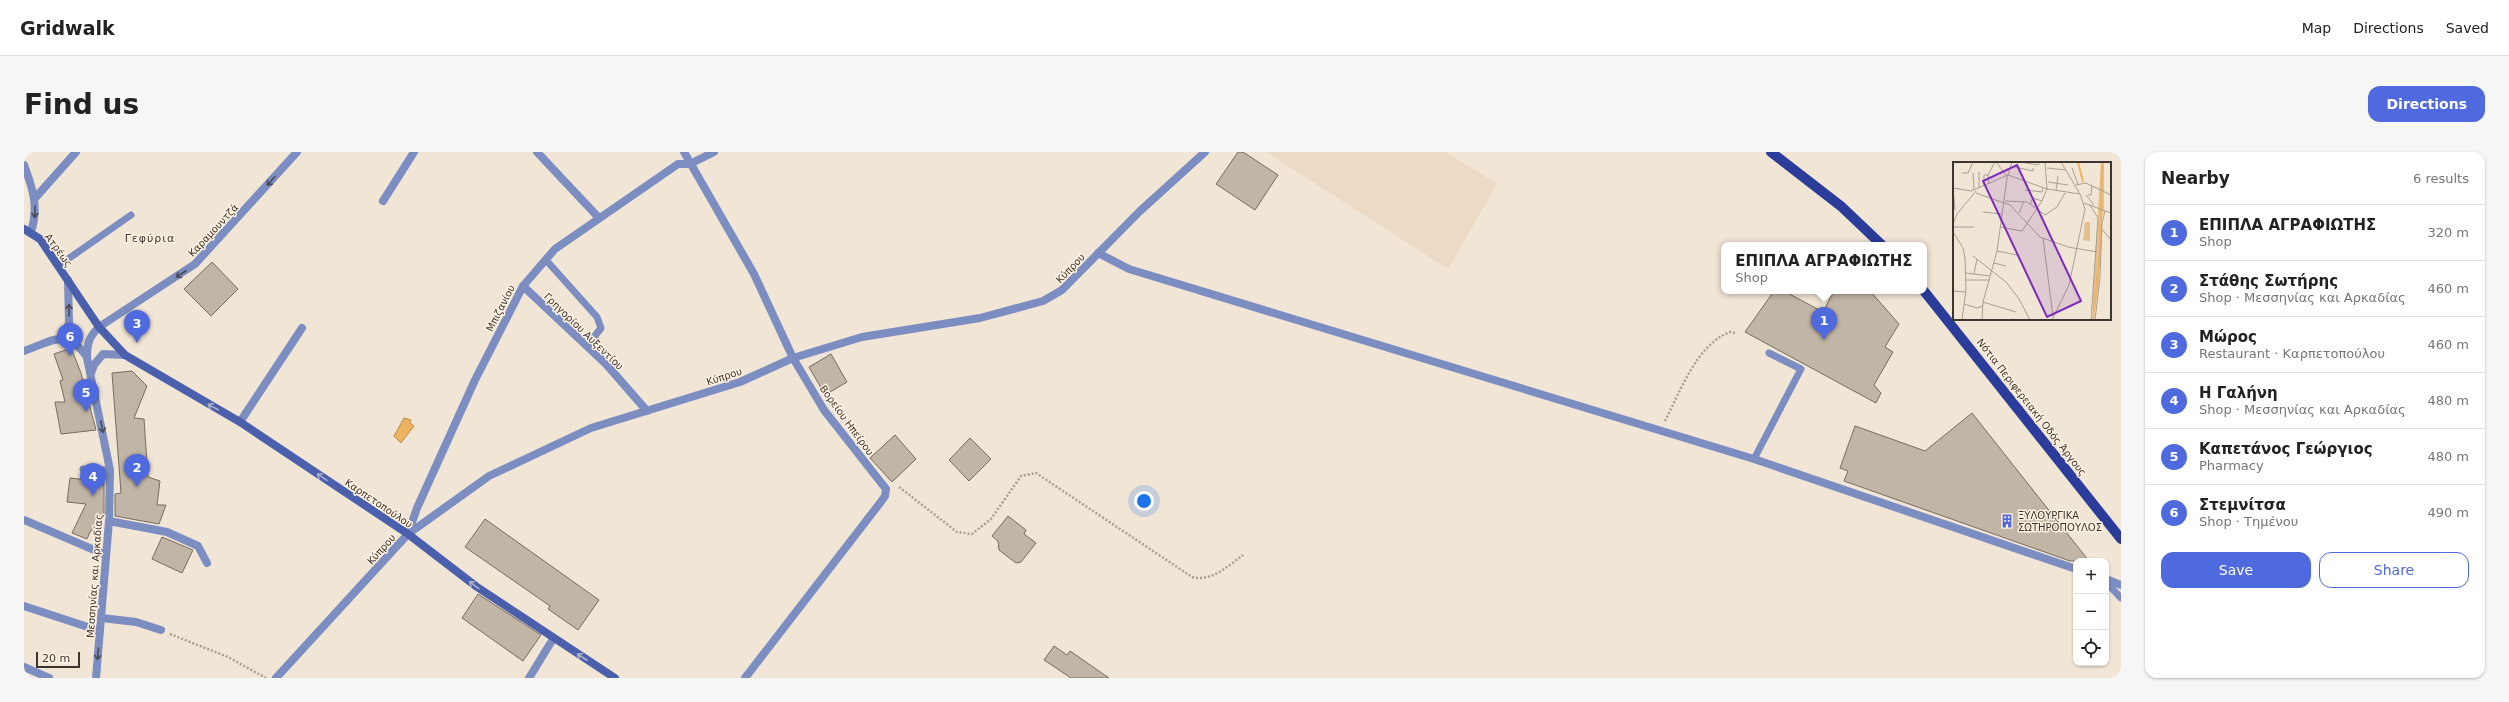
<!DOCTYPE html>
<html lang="en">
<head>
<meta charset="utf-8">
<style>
	:root { --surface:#fff; --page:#f6f6f6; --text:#222; --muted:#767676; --line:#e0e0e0; --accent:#4f69de }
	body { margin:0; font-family:"DejaVu Sans",sans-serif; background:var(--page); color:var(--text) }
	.controls { position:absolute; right:12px; bottom:12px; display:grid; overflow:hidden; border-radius:8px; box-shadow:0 1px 3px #0004 }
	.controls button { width:36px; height:36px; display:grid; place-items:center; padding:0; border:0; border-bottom:1px solid var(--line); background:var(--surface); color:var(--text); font:20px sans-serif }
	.scale { position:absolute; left:12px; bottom:10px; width:44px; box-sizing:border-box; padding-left:4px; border:2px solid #3a352f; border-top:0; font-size:11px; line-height:14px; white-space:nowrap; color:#3a352f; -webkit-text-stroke:3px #fff2e2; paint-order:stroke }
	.you { position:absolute; left:1120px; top:349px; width:14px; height:14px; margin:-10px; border:3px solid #fff; border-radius:50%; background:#1a73e8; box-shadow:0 0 0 6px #1a73e833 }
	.badge { display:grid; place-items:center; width:26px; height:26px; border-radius:50%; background:var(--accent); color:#fff; font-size:13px; font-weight:700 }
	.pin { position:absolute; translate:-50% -33px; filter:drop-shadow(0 1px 2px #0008) }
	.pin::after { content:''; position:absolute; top:21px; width:14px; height:12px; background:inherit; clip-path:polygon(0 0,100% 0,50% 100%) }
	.popup { position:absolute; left:1697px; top:90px; width:206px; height:52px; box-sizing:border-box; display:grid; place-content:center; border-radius:8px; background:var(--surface); filter:drop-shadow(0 1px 3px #0005); font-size:13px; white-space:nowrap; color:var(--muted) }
	.popup b { font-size:15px; color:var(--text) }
	.popup::after { content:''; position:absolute; left:50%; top:100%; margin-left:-8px; border:8px solid transparent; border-top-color:var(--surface) }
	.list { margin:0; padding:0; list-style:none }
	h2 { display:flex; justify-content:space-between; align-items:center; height:52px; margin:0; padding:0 16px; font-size:17px }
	h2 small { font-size:13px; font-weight:400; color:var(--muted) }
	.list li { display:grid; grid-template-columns:26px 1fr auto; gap:12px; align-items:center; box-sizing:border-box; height:56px; padding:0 16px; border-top:1px solid var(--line) }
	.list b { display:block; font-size:15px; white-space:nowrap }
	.list p { margin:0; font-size:13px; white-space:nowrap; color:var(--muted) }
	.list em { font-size:13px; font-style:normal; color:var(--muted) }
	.actions { display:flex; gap:8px; padding:12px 16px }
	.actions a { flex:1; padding:9px 0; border:1px solid var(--accent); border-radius:12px; text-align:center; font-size:14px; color:var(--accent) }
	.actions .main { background:var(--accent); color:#fff }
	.icon { flex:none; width:22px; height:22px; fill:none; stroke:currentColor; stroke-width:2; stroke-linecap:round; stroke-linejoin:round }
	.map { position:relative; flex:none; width:2097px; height:526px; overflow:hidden; border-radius:12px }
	header { display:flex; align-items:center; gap:24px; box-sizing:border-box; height:56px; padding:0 20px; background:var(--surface); border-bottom:1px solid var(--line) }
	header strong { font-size:19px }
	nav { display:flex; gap:22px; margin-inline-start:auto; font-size:14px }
	.intro { display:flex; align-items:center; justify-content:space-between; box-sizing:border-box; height:96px; padding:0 24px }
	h1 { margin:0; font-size:28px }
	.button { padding:10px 18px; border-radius:12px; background:var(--accent); color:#fff; font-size:14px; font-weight:700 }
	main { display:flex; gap:24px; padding:0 24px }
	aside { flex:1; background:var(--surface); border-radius:12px; box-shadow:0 1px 3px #0004 }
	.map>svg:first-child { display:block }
	.built { fill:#ecdac5 }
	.water { fill:#eeb261; stroke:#b88c52 }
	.building { fill:#c1b5a6; stroke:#786c5f }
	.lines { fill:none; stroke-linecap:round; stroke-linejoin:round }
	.path { stroke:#a89f93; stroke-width:2.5; stroke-dasharray:2 2; stroke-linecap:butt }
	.service { stroke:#7c8dc2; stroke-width:7 }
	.minor { stroke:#7c8dc2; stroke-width:8 }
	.tertiary { stroke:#7c8dc2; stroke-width:8 }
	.secondary { stroke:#4b60ac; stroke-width:8 }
	.primary { stroke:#2c3c9b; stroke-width:10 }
	.oneway { stroke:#4a4b54 }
	.oneway2 { stroke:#aeb0ca }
	.labels { text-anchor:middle; stroke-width:3; stroke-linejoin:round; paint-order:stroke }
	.street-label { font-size:10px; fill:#3a352f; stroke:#fff2e2 }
	.poi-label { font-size:10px; fill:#3a352f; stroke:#fff2e2; text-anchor:start }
	.neighbourhood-label { font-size:11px; letter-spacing:1px; fill:#3a352f; stroke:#fff2e2 }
	.inset-river { fill:none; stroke:#eeb261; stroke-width:2 }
	.inset-road { fill:none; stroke:#a89f93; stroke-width:1 }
	.view { fill:#7b2cbf; fill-opacity:0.15; stroke:#7b2cbf; stroke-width:2 }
	.inset-edge { fill:none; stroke:#3a352f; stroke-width:2 }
</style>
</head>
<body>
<header>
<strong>Gridwalk</strong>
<nav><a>Map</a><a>Directions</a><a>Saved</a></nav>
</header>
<div class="intro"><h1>Find us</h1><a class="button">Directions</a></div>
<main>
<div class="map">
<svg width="2097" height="526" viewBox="0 0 2097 526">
	<rect width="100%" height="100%" fill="#f1e5d5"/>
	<path class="built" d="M1242 0H1422L1473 32 1424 117Z"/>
	<path class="water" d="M380 266 387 268 386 271 390 274 377 291 370 284Z"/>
	<g class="building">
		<path d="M1214 0H1219L1254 23 1231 58 1192 32Z"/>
		<path d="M188 110 214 137 187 164 160 137Z"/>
		<path d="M1750 139H1760L1799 160 1810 139H1846L1875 172 1861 195 1869 200 1850 233 1857 241 1852 251 1721 180Z"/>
		<path d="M47 196 57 221 72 278 37 282 31 250H41L36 229 39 228 30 202Z"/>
		<path d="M807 202 823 230 801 243 785 215Z"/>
		<path d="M108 219 123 234 110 266 120 267 124 325 136 329 133 353H142L135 372 91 364V342L97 341 88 221Z"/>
		<path d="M1948 261 2065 409H2046L1820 329 1824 319 1816 316 1831 274 1901 299Z"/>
		<path d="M871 283 892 307 868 330 846 306Z"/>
		<path d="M946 286 967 307 945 329 925 308Z"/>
		<path d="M46 326 80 330V366H72L71 379 67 378 63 387 48 381 62 352 43 350Z"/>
		<path d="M984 364 1002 378 1000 382 1012 391 997 410 992 411 975 398 974 389 968 384Z"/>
		<path d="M461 367 575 448 554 478 524 457 526 454 441 395Z"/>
		<path d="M138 385 169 398 158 421 128 407Z"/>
		<path d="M454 442 517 483 499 509 438 466Z"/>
		<path d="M1030 494 1043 503 1046 499 1085 526H1047L1020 508Z"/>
	</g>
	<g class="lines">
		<g class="path">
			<path d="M1641 269C1656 240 1673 192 1706 180L1711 181"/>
			<path d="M875 335 933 380 948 382 967 367 997 324 1012 321 1168 425C1188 430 1204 414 1219 403"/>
			<path d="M146 482 204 505 242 526"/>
		</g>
		<g class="service">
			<path d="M522 108 573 165 577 176 563 194"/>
			<path d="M34 114 107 63"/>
			<path d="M1730 307 1777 217 1745 201"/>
			<path d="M59 317 86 318"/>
			<path d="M2082 430 2097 446"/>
		</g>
		<g class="minor">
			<path d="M513 0 575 66"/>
			<path d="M660 0 730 122 769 206 800 258 862 337 861 344 856 351 721 526"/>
			<path d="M0 13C9 37 15 55 7 80"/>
			<path d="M12 45 52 0"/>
			<path d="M359 49 390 0"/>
			<path d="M1074 101 1105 117 1730 307 2052 417"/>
			<path d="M499 134 582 212 623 259"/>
			<path d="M216 270 278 176"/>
			<path d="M0 368 82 403"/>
			<path d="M85 369 143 380 174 394 183 411"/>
			<path d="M384 382 393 356 451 228 499 134 531 97 654 12H666L690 0"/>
			<path d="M2082 427 2097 433"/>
			<path d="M0 454 76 479"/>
			<path d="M78 466 112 470 137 478"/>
			<path d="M0 515 25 526"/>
			<path d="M252 526 384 382 465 324 567 276 716 230 769 206 838 185 956 166 1019 149 1038 138 1116 59 1181 0"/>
			<path d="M505 526 529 487"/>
		</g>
		<g class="tertiary">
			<path d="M39 186 45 171 44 128"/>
			<path d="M0 199C29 189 42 175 63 205"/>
			<path d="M67 221 70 213 79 202 101 203"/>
			<path d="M72 526 85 369 86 318 63 206C63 191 65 185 75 175L171 112 273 0"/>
		</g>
		<path class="secondary" d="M0 77 16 87 75 175 101 203 216 270 384 382 453 435 591 526"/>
		<g class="primary">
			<path d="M1747 0 1818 55 1858 93"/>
			<path d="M1900 139 2097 387"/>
		</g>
	</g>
	<defs><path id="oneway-shaft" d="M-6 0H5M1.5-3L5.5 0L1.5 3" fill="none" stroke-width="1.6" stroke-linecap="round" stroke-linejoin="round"/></defs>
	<g class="oneway">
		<use href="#oneway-shaft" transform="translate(247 29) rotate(132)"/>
		<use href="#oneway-shaft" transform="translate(11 60) rotate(91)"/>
		<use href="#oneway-shaft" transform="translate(157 122) rotate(147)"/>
		<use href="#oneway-shaft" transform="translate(45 158) rotate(-91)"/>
		<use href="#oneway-shaft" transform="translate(78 275) rotate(79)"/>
		<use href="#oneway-shaft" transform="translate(74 502) rotate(95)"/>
	</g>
	<g class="oneway2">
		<use href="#oneway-shaft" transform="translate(189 255) rotate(-152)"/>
		<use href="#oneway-shaft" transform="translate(298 325) rotate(-146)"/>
		<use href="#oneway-shaft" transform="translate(450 433) rotate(-143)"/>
		<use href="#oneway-shaft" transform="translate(558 505) rotate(-147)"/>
	</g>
	<defs>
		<g id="building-bare" transform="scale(1.08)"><path d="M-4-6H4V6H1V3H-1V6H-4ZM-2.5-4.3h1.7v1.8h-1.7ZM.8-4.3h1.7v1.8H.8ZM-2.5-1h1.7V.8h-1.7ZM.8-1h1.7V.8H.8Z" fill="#4f69de" stroke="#fff2e2" stroke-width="2.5" paint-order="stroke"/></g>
	</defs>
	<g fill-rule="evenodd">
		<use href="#building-bare" x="1983" y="369"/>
	</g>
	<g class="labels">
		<g class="street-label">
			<text transform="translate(189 78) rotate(-47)" y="4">Καραμουντζά</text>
			<text transform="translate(35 98) rotate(54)" y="4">Ατρέως</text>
			<text transform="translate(1046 116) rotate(-46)" y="4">Κύπρου</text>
			<text transform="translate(476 156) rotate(-63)" y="4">Μπιζανίου</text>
			<text transform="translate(560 179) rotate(44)" y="4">Γρηγορίου Αυξεντίου</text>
			<text transform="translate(700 224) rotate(-18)" y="4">Κύπρου</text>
			<text transform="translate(2008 255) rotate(52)" y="4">Νότια Περιφερειακή Οδός Άργους</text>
			<text transform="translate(823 268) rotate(54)" y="4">Βορείου Ηπείρου</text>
			<text transform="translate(355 351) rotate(34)" y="4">Καρπετοπούλου</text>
			<text transform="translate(357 397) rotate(-48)" y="4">Κύπρου</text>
			<text transform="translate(70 424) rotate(-86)" y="4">Μεσσηνίας και Αρκαδίας</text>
		</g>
		<g class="poi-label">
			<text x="1994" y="367">ΞΥΛΟΥΡΓΙΚΑ<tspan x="1994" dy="12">ΣΩΤΗΡΟΠΟΥΛΟΣ</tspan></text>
		</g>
		<g class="neighbourhood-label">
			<text x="126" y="90">Γεφύρια</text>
		</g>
	</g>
	<g transform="translate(1929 10)">
		<rect width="158" height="158" fill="#f1e5d5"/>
		<path d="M148 0H151V46L147 66 146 121 142 148H139ZM132 60H137V79L130 78Z" fill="#e6bf8d"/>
		<path class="inset-river" d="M125 0 130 20M140 158 147 90 149 0"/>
		<path class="inset-road" d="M43 0 53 13M68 0 85 3 87 0M62 5 80 9V6M94 6 113 8M119 6 125 22M26 10V26M9 11H15L20 0M20 11 21 28M95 20 115 23M36 22 35 13 42 0M123 23 133 21 158 33M31 24V13H35M0 26 18 29 55 13 94 27 127 32M0 26 2 48M72 28 89 30 90 26M103 29 105 14M23 31 57 43 87 75 115 85 144 90M133 33 141 43M135 33H138L139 24M52 39 74 40 92 53 104 45 112 31M131 41 158 51M77 42 80 36 89 39M137 43 145 56 138 158M30 50 49 52M66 51 71 39M0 62 4 52 23 29M0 65H21M47 65 69 69 89 39 94 27 92 0M148 66 158 78M0 70 10 86 12 96 13 128 9 158M90 76 100 155M44 89 64 93M20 94 53 120 66 137 77 158M41 101 53 104M13 111 37 114M21 112 24 97M13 118H36M0 129 12 130M30 140 63 150M11 142 24 146 30 144M29 158 30 140 44 89 54 16 59 0M99 158 116 123 132 47 127 32 108 0M142 158 147 115 149 61 152 49"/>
		<path class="view" d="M64 3 128 139 94 155 30 19Z"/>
		<rect width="158" height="158" class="inset-edge"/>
	</g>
</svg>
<div class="controls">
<button>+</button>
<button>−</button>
<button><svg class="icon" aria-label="locate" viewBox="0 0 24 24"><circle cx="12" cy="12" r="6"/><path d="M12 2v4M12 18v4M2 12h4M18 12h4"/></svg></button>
</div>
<div class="scale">20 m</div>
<div class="you"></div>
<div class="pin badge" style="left:1800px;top:188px">1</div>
<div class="popup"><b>ΕΠΙΠΛΑ ΑΓΡΑΦΙΩΤΗΣ</b>Shop</div>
<div class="pin badge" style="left:113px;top:335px">2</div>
<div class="pin badge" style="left:113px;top:191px">3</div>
<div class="pin badge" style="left:69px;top:344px">4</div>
<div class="pin badge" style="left:62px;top:260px">5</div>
<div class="pin badge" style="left:46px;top:204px">6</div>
</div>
<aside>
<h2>Nearby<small>6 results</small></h2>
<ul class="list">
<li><span class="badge">1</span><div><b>ΕΠΙΠΛΑ ΑΓΡΑΦΙΩΤΗΣ</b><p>Shop</p></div><em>320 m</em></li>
<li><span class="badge">2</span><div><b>Στάθης Σωτήρης</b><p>Shop · Μεσσηνίας και Αρκαδίας</p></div><em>460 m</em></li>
<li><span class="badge">3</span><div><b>Μώρος</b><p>Restaurant · Καρπετοπούλου</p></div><em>460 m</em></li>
<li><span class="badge">4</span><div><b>Η Γαλήνη</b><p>Shop · Μεσσηνίας και Αρκαδίας</p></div><em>480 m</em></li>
<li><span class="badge">5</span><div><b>Καπετάνος Γεώργιος</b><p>Pharmacy</p></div><em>480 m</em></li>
<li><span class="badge">6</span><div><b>Στεμνίτσα</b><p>Shop · Τημένου</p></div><em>490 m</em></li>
</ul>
<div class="actions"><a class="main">Save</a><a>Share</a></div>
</aside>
</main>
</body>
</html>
